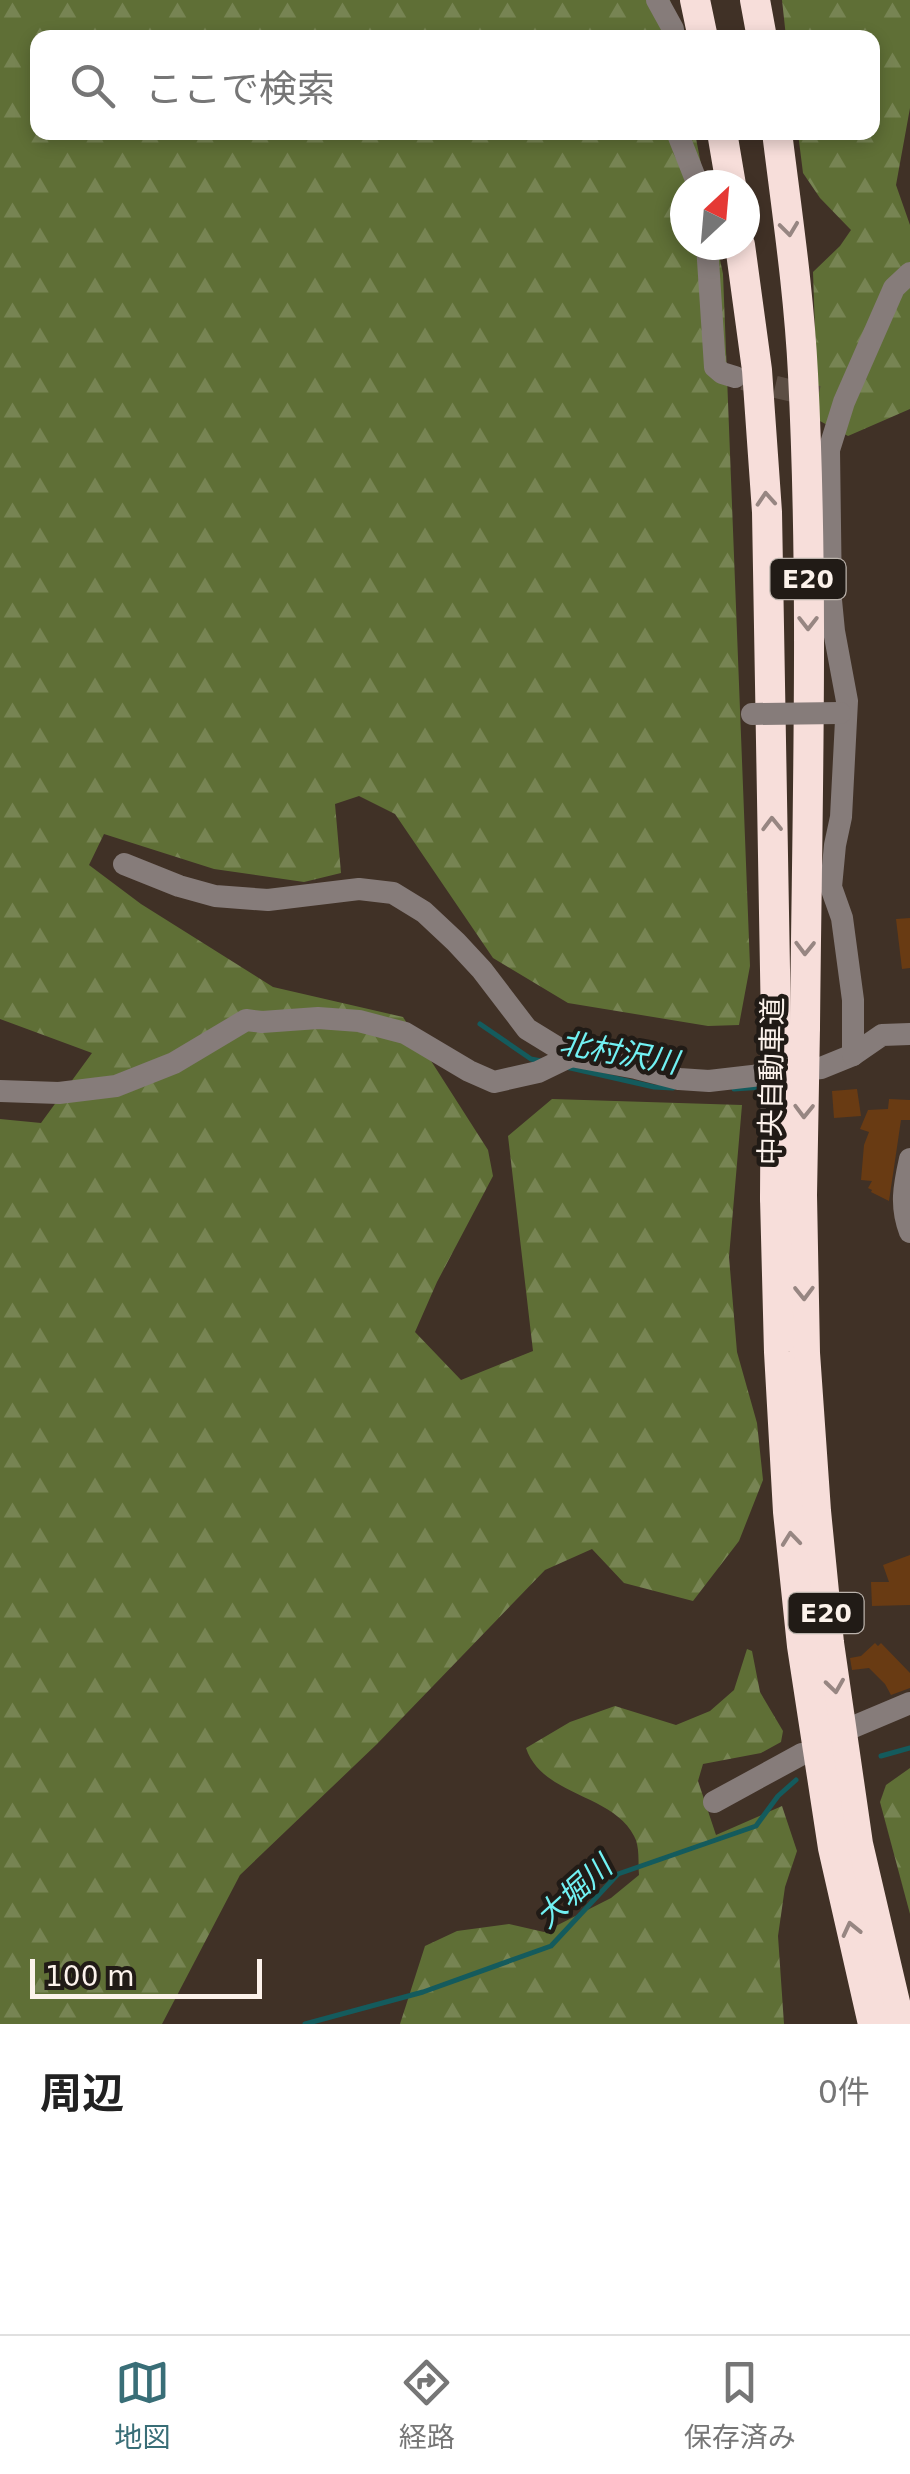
<!DOCTYPE html>
<html lang="ja">
<head>
<meta charset="utf-8">
<style>
	:root { --surface:#fff; --page:#f6f6f6; --text:#222; --muted:#767676; --line:#e0e0e0; --accent:#396e77 }
	body { margin:0; font-family:"DejaVu Sans","Noto Sans JP",sans-serif; background:var(--page); color:var(--text) }
	.compass { position:absolute; left:670px; top:170px; width:90px; height:90px; border-radius:50%; background:var(--surface); box-shadow:0 5px 15px #0003; rotate:26deg }
	.scale { position:absolute; left:30px; bottom:25px; width:232px; box-sizing:border-box; padding-left:10px; border:5px solid #fcf2eb; border-top:0; font-size:28px; line-height:35px; white-space:nowrap; color:#fcf2eb; -webkit-text-stroke:8px #211b16; paint-order:stroke }
	.list { margin:0; padding:0; list-style:none }
	h2 { display:flex; justify-content:space-between; align-items:center; height:130px; margin:0; padding:0 40px; font-size:42px }
	h2 small { font-size:32px; font-weight:400; color:var(--muted) }
	.icon { flex:none; width:55px; height:55px; fill:none; stroke:currentColor; stroke-width:2; stroke-linecap:round; stroke-linejoin:round }
	.map { position:relative; flex:none; width:910px; height:2024px; overflow:hidden }
	.search { position:absolute; background:var(--surface); box-shadow:0 5px 15px #0003; left:30px; right:30px; top:30px; height:110px; display:flex; align-items:center; gap:25px; box-sizing:border-box; padding:0 35px; border-radius:20px; color:var(--muted); font-size:38px }
	.sheet { height:310px; background:var(--surface) }
	nav { display:flex; justify-content:space-around; align-items:center; box-sizing:border-box; height:140px; border-top:2px solid var(--line); background:var(--surface); font-size:28px; color:var(--muted) }
	nav a { display:grid; justify-items:center; gap:5px }
	nav .on { color:var(--accent) }
	.map>svg:first-child { display:block }
	.forest { fill:url(#forest-firs) }
	.lines { fill:none; stroke-linecap:round; stroke-linejoin:round }
	.stream { stroke:#145b5d; stroke-width:5 }
	.building { fill:#693b13 }
	.minor-tunnel { stroke:#5c4e44; stroke-width:22; stroke-dasharray:22 11; stroke-linecap:butt }
	.minor { stroke:#867c7a; stroke-width:22 }
	.highway { stroke:#f7deda; stroke-width:30 }
	.minor-bridge { stroke:#867c7a; stroke-width:22 }
	.highway-bridge { stroke:#f7deda; stroke-width:30 }
	.oneway { stroke:#978682 }
	.labels { text-anchor:middle; stroke-width:9; stroke-linejoin:round; paint-order:stroke }
	.shield { fill:#211b16; stroke:#bab2ab; stroke-width:2.5 }
	.shield-label { font-size:25px; font-weight:bold; fill:#fcf2eb }
	.street-label { font-size:28px; fill:#fcf2eb; stroke:#211b16 }
	.water-label { font-size:30px; font-style:italic; fill:#71f1f3; stroke:#211b16 }
</style>
</head>
<body>
<div class="map">
<svg width="910" height="2024" viewBox="0 0 910 2024">
	<defs>
		<pattern id="forest-firs" width="22" height="20" patternUnits="userSpaceOnUse" patternTransform="scale(2.5)"><rect width="22" height="20" fill="#5f6f36"/><path d="M5 1l3.5 6h-7zM16 11l3.5 6h-7z" fill="#778453"/></pattern>
	</defs>
	<rect width="100%" height="100%" fill="#403126"/>
	<g class="forest">
		<path d="M0 0H670L677 37 38 38V132L695 133 705 185H685V245H717L723 274 750 966 739 1025 708 1026 568 1003 493 958 395 814 359 796 335 804 341 873 304 882 214 869 104 834 89 865 141 904 273 987 403 1017 488 1150 493 1176 437 1282 415 1332 461 1380 533 1351 508 1136 552 1099 742 1105 729 1257 737 1352 757 1423 763 1480 739 1541 693 1601 624 1583 592 1549 545 1570 377 1744 240 1875 162 2024H0V1119L41 1123 92 1053 0 1019Z"/>
		<path d="M782 0H910V108L896 185 910 225V409L848 436 818 420 813 272 840 246 851 230 820 198 803 173 798 133 872 132V38L786 37Z"/>
		<path d="M747 1649 752 1651 760 1692 783 1731 781 1742 761 1753 703 1764 698 1781 716 1835 782 1806 797 1851 785 1887 778 1936 784 2024H400L425 1946 457 1931 509 1924 544 1932 611 1898 639 1875C638 1863 640 1846 634 1836 613 1794 542 1796 526 1748L570 1722 615 1706 676 1725 710 1711 734 1690Z"/>
		<path d="M910 1768V1914L880 1802 886 1785Z"/>
	</g>
	<g class="lines">
		<g class="stream">
			<path d="M480 1024 531 1059 541 1061"/>
			<path d="M566 1067 654 1087 673 1088"/>
			<path d="M734 1089 763 1087"/>
			<path d="M881 1756 910 1748"/>
			<path d="M305 2024 423 1992 551 1946 618 1874 756 1826 778 1796 796 1780"/>
		</g>
	</g>
	<g class="building">
		<path d="M910 918V968L902 969 896 919Z"/>
		<path d="M857 1089 861 1116 834 1118 832 1091Z"/>
		<path d="M889 1099 910 1100V1120H901L889 1201 871 1192 872 1190 868 1188 872 1181 861 1180 864 1145 869 1132 860 1129 868 1110 888 1109Z"/>
		<path d="M910 1555V1605L872 1606 871 1582H889L883 1565Z"/>
		<path d="M875 1643 878 1646 881 1643 910 1673V1688L891 1695 885 1684 869 1668 852 1670 850 1658 861 1656Z"/>
	</g>
	<g class="lines">
		<path class="minor-tunnel" d="M743 379 818 397"/>
		<g class="minor">
			<path d="M657 0 673 29V38"/>
			<path d="M677 132 698 185"/>
			<path d="M707 245 715 367 722 373 735 377"/>
			<path d="M124 864 179 886 215 896 268 900 359 889 393 893 424 912 456 942 482 970 527 1029 571 1056 636 1068 679 1079 709 1081 821 1068 853 1055 882 1035 910 1034"/>
			<path d="M853 1055V1000L842 918 831 887 835 845 841 817 847 701 834 631 831 600 829 450 844 402 894 288 910 273"/>
			<path d="M0 1091 59 1093 116 1086 174 1063 246 1020 262 1022 318 1018 359 1021 405 1033 469 1071 494 1082 538 1072 571 1056"/>
			<path d="M910 1159C904 1186 900 1206 910 1232"/>
			<path d="M853 1727 910 1703"/>
			<path d="M714 1802 802 1754"/>
		</g>
		<g class="highway">
			<path d="M695 0 703 38"/>
			<path d="M755 0 762 38"/>
			<path d="M722 132 731 185"/>
			<path d="M777 132C787 213 799 293 803 374 814 591 807 809 805 1027"/>
			<path d="M740 245 757 370 767 512 776 1027"/>
			<path d="M802 1195 805 1353 816 1511 829 1643 858 1844 900 2024"/>
			<path d="M775 1198 779 1352 788 1512 802 1646 833 1848 873 2024"/>
		</g>
		<path class="minor-bridge" d="M752 714 840 713"/>
		<g class="highway-bridge">
			<path d="M802 1195 805 1027"/>
			<path d="M775 1198 776 1027"/>
		</g>
	</g>
	<defs><path id="oneway-chevron" d="M-2-3.5L2.5 0L-2 3.5" fill="none" stroke-width="1.6" stroke-linecap="round" stroke-linejoin="round" transform="scale(2.5)"/></defs>
	<g class="oneway">
		<use href="#oneway-chevron" transform="translate(789 229) rotate(83)"/>
		<use href="#oneway-chevron" transform="translate(766 499) rotate(-94)"/>
		<use href="#oneway-chevron" transform="translate(808 623) rotate(90)"/>
		<use href="#oneway-chevron" transform="translate(772 824) rotate(-91)"/>
		<use href="#oneway-chevron" transform="translate(805 948) rotate(91)"/>
		<use href="#oneway-chevron" transform="translate(804 1111) rotate(91)"/>
		<use href="#oneway-chevron" transform="translate(804 1293) rotate(89)"/>
		<use href="#oneway-chevron" transform="translate(791 1539) rotate(-96)"/>
		<use href="#oneway-chevron" transform="translate(835 1686) rotate(82)"/>
		<use href="#oneway-chevron" transform="translate(851 1929) rotate(-103)"/>
	</g>
	<g class="labels">
		<g class="shield">
			<rect x="770.5" y="559" width="75" height="40" rx="8"/>
			<rect x="788.5" y="1593" width="75" height="40" rx="8"/>
		</g>
		<g class="shield-label">
			<text x="808" y="588">E20</text>
			<text x="826" y="1622">E20</text>
		</g>
		<g class="street-label">
			<text transform="translate(771 1081) rotate(-89)" y="10">中央自動車道</text>
		</g>
		<g class="water-label">
			<text transform="translate(619 1053) rotate(10)" y="10">北村沢川</text>
			<text transform="translate(574 1892) rotate(-42)" y="10">大堀川</text>
		</g>
	</g>
</svg>
<svg class="compass" viewBox="-18 -18 36 36"><path d="M0-13l5 13h-10z" fill="#e53935"/><path d="M0 13l5-13h-10z" fill="#767676"/></svg>
<div class="scale">100 m</div>
<div class="search"><svg class="icon" aria-label="search" viewBox="0 0 24 24"><circle cx="10" cy="10" r="6"/><path d="M15 15l6 6"/></svg>ここで検索</div>
</div>
<section class="sheet">
<h2>周辺<small>0件</small></h2>
<ul class="list">
</ul>
</section>
<nav>
<a class="on"><svg class="icon" aria-label="map" viewBox="0 0 24 24"><path d="M3 6l6-2 6 2 6-2v14l-6 2-6-2-6 2zM9 4v14M15 6v14"/></svg>地図</a>
<a><svg class="icon" aria-label="directions" viewBox="0 0 24 24"><path d="M12 3l9 9-9 9-9-9zM9 14v-3h6M13 9l2 2-2 2"/></svg>経路</a>
<a><svg class="icon" aria-label="saved" viewBox="0 0 24 24"><path d="M7 4h10v16l-5-4-5 4z"/></svg>保存済み</a>
</nav>
</body>
</html>
